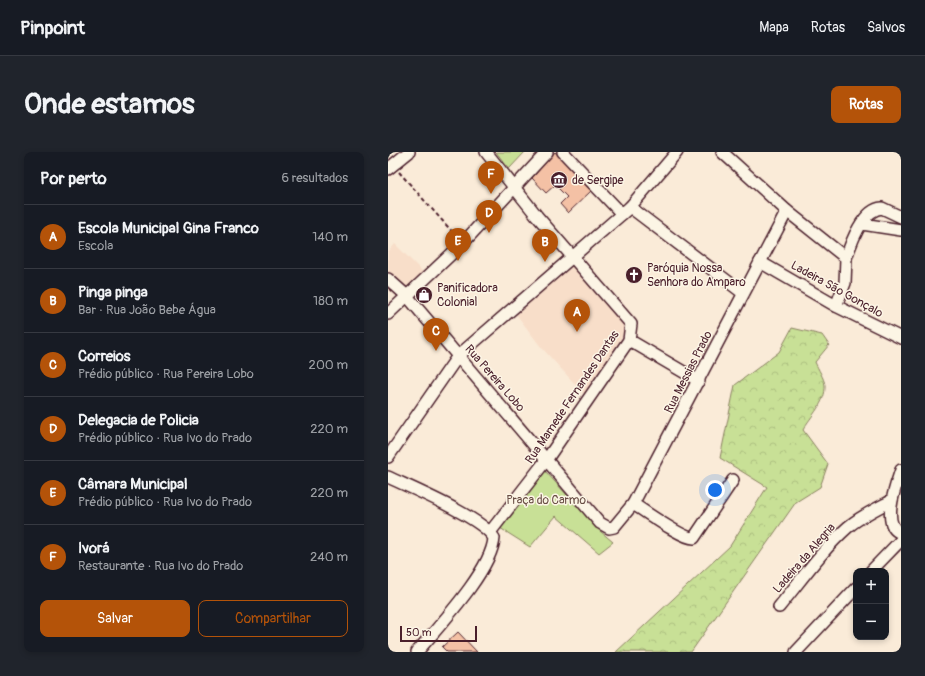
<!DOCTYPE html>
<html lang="pt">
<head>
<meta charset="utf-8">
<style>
	:root { --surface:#171b24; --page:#20242c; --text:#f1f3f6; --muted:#9ea1a6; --line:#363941; --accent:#b45309 }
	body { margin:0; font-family:Pangolin,sans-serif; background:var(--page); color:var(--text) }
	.controls { position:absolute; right:12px; bottom:12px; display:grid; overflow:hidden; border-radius:8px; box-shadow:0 2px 6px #0003 }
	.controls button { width:36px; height:36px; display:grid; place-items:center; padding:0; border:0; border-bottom:1px solid var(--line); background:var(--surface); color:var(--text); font:20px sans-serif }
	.scale { position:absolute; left:12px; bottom:10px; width:77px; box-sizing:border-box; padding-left:4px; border:2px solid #4a1f2b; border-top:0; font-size:11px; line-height:14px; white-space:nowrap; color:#4a1f2b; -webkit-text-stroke:3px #fcf5e5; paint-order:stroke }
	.you { position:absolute; left:327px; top:338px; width:14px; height:14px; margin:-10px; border:3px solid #fff; border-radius:50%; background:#1a73e8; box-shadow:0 0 0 6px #1a73e833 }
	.badge { display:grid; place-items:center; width:26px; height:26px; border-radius:50%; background:var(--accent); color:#fff; font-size:13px; font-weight:700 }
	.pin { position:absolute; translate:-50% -33px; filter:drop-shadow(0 1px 2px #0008) }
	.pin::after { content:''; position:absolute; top:21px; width:14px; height:12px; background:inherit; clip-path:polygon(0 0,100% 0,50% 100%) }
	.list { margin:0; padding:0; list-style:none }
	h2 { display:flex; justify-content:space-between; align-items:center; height:52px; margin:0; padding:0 16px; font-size:17px }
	h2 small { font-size:13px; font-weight:400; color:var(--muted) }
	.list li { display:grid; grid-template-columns:26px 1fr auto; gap:12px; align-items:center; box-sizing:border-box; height:64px; padding:0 16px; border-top:1px solid var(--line) }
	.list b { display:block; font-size:15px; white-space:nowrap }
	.list p { margin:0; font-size:13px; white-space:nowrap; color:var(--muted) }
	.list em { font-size:13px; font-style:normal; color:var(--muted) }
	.actions { display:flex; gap:8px; padding:12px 16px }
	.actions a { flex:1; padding:9px 0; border:1px solid var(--accent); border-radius:8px; text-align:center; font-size:14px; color:var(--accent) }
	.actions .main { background:var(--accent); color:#fff }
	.map { position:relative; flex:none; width:513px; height:500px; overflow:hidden; border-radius:8px }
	header { display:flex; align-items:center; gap:24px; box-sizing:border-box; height:56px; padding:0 20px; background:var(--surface); border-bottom:1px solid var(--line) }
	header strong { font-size:19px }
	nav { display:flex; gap:22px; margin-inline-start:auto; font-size:14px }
	.intro { display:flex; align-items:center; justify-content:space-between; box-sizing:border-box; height:96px; padding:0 24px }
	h1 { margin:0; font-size:28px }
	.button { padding:10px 18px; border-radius:8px; background:var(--accent); color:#fff; font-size:14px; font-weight:700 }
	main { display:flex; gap:24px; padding:0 24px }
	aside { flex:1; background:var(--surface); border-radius:8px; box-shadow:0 2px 6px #0003 }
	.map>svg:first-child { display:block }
	.built { fill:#f8dec9 }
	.forest { fill:url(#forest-crowns); stroke:#898060 }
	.park { fill:#c8e096; stroke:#898060 }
	.building { fill:#f4c1a5; stroke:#4a1f2b }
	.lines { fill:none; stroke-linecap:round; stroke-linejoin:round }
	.minor-casing { stroke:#4a1f2b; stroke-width:14 }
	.path { stroke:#4a1f2b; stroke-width:2; stroke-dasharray:4 3; stroke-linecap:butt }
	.minor { stroke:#fcf5e5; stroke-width:11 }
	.labels { text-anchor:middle; stroke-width:3; stroke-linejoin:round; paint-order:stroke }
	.poi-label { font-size:12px; fill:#4a1f2b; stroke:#fcf5e5; text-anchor:start }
	.street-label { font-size:12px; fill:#4a1f2b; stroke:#fcf5e5 }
	.park-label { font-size:12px; fill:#6a4f46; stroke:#fcf5e5 }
</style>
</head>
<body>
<header>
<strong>Pinpoint</strong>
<nav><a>Mapa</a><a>Rotas</a><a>Salvos</a></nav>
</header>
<div class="intro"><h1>Onde estamos</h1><a class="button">Rotas</a></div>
<main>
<aside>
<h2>Por perto<small>6 resultados</small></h2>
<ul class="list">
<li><span class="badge">A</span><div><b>Escola Municipal Gina Franco</b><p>Escola</p></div><em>140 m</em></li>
<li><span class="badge">B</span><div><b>Pinga pinga</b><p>Bar · Rua João Bebe Água</p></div><em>180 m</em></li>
<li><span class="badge">C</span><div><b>Correios</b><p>Prédio público · Rua Pereira Lobo</p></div><em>200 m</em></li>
<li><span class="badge">D</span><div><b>Delegacia de Policia</b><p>Prédio público · Rua Ivo do Prado</p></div><em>220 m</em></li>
<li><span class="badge">E</span><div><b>Câmara Municipal</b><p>Prédio público · Rua Ivo do Prado</p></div><em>220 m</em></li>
<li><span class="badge">F</span><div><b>Ivorá</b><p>Restaurante · Rua Ivo do Prado</p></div><em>240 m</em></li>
</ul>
<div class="actions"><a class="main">Salvar</a><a>Compartilhar</a></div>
</aside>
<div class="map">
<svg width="513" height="500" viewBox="0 0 513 500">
	<defs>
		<pattern id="forest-crowns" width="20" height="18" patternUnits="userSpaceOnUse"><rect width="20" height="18" fill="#c8e096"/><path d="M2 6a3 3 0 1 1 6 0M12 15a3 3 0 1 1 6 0" fill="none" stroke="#adc081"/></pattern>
	</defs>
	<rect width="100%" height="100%" fill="#faebd8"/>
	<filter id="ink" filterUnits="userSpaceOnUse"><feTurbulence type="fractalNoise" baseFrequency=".025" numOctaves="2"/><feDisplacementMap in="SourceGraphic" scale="8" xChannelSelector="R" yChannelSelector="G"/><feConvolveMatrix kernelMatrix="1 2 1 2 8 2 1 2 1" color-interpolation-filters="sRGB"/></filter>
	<g filter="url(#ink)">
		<g class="built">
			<path d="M7 92 35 120 17 138 0 121V100Z"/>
			<path d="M186 112 238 173 229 199 198 244 153 195 128 162Z"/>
		</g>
		<path class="forest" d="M404 176 434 183 441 193 427 210C430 217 436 226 437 233 438 251 423 263 415 278L440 312 432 335 408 350 303 500H228L342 394 379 335 332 306 347 233 391 200Z"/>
		<g class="park">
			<path d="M108 0H137L121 17Z"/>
			<path d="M157 319 212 379 225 390 211 401 168 364 142 395 112 376Z"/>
		</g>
		<g class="building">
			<path d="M167 0 203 39 180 61 172 52 179 45 167 33 158 41 144 26Z"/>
			<path d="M70 480 89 500H59L54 495Z"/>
		</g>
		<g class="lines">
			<g class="minor-casing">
				<g id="minor">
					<path d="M98 0 149 64 243 172 241 188 159 307 103 379"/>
					<path d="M175 0 234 62"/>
					<path d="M334 0 399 59 458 106 457 131 448 154"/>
					<path d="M0 17 21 0"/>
					<path d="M242 55 355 141"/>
					<path d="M474 72 513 78"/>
					<path d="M458 106C463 91 475 57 494 56L513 65"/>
					<path d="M372 110 448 154 513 186"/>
					<path d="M0 127 19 144 212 371 221 376 226 375 245 352 399 59"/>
					<path d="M0 162 75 91 159 0"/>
					<path d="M241 188 311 229"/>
					<path d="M0 305 70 204 242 55 289 0"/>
					<path d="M513 318C508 333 492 374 513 381"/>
					<path d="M0 325C23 336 95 366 106 386 104 418 50 475 29 500"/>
					<path d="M245 352C257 359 295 387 306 386L345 328"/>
					<path d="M483 419 513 388"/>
					<path d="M391 455C413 428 434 398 460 375 473 364 488 357 503 349"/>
					<path d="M408 500 468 436"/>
				</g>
			</g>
			<path class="path" d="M11 20 68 84"/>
			<use href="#minor" class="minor"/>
		</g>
	</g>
	<defs>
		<g id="museum-disc" transform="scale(0.9)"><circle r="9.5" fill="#4a1f2b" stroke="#fcf5e5"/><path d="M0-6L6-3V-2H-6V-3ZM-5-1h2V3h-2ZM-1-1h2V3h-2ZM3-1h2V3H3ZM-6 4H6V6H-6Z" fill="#fff"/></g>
		<g id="church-disc" transform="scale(0.9)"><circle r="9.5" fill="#4a1f2b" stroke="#fcf5e5"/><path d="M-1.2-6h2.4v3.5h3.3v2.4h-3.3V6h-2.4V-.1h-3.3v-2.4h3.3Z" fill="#fff"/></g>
		<g id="shop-disc" transform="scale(0.9)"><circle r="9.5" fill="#4a1f2b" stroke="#fcf5e5"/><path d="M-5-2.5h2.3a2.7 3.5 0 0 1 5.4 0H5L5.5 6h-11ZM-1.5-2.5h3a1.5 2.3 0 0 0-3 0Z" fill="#fff"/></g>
	</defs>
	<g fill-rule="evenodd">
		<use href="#museum-disc" x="171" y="28"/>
		<use href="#church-disc" x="246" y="123"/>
		<use href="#shop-disc" x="36" y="143"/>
	</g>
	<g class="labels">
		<g class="poi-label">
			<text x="184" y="32">de Sergipe</text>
			<text x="259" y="120">Paróquia Nossa<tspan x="259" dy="14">Senhora do Amparo</tspan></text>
			<text x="49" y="140">Panificadora<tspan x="49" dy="14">Colonial</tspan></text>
		</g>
		<g class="street-label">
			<text transform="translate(449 137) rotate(29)" y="4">Ladeira São Gonçalo</text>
			<text transform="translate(300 220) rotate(-63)" y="4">Rua Messias Prado</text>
			<text transform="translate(107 226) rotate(49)" y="4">Rua Pereira Lobo</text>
			<text transform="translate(184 245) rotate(-56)" y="4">Rua Mamede Fernandes Dantas</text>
			<text transform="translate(416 406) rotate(-49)" y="4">Ladeira da Alegria</text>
		</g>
		<g class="park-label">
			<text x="158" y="352">Praça do Carmo</text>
		</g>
	</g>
</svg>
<div class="controls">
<button>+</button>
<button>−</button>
</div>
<div class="scale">50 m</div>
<div class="you"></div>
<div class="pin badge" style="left:189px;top:180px">A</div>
<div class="pin badge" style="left:157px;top:110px">B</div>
<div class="pin badge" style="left:48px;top:199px">C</div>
<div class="pin badge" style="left:101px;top:81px">D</div>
<div class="pin badge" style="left:70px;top:109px">E</div>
<div class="pin badge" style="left:103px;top:42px">F</div>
</div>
</main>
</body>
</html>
